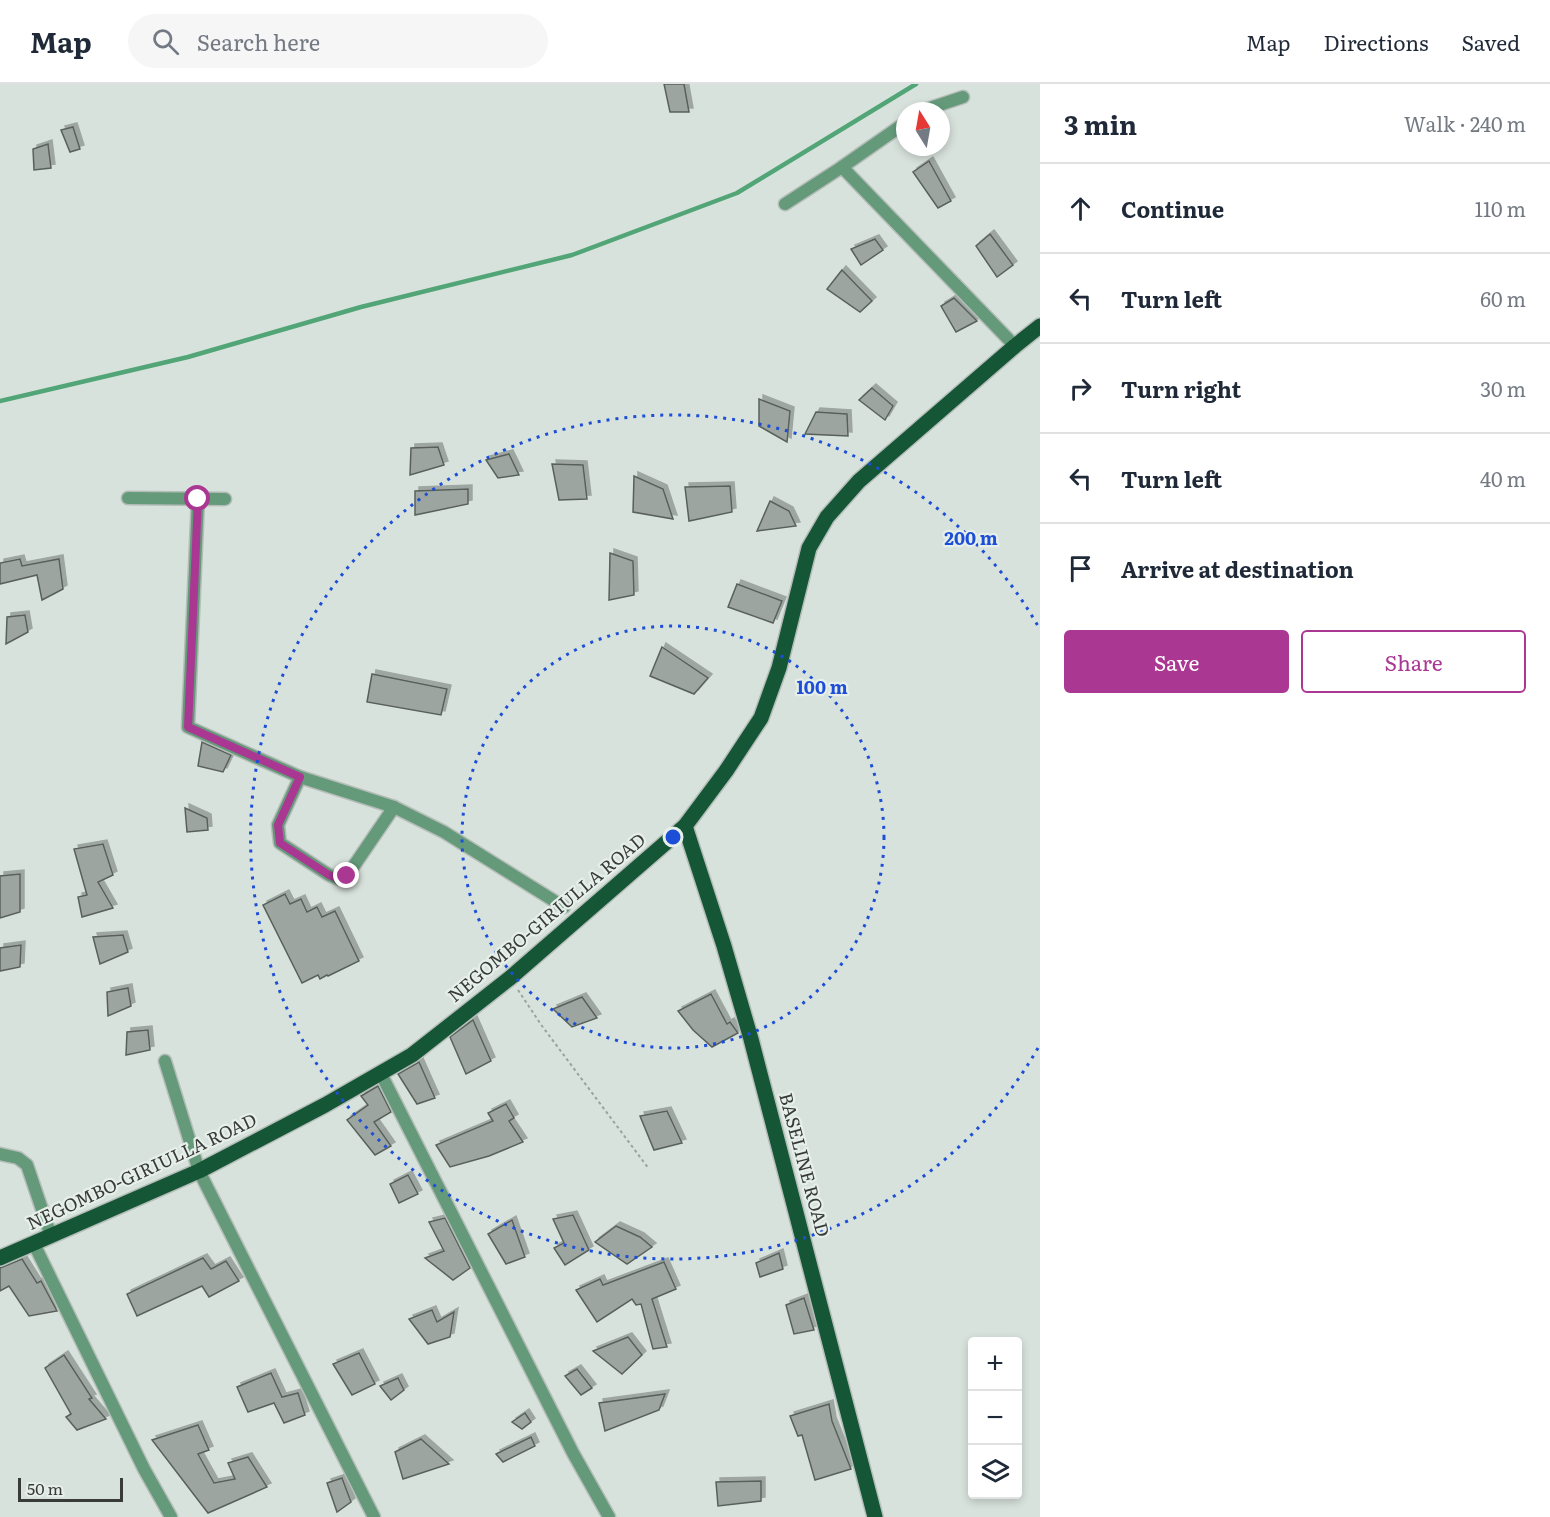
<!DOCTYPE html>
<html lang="en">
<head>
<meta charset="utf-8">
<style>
	:root { --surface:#fff; --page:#f6f6f7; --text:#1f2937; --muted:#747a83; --line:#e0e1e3; --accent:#aa3893 }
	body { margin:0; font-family:Literata,serif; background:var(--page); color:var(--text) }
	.controls { position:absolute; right:18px; bottom:18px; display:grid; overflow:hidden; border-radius:6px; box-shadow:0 3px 9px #0003 }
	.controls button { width:54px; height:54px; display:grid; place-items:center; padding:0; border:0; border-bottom:2px solid var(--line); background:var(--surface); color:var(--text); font:30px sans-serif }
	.compass { position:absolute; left:896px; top:18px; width:54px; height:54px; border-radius:50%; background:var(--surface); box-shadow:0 3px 9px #0003; rotate:349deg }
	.scale { position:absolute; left:18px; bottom:15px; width:105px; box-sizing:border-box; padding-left:6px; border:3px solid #383b39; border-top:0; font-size:16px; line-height:21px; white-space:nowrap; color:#383b39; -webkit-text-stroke:4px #e6efe9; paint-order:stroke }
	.stop { position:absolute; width:18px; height:18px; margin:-14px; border:4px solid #aa3893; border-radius:50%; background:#fff }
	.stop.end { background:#aa3893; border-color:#fff; box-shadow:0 2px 6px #0008 }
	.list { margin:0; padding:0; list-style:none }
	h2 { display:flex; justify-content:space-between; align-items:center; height:78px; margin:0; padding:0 24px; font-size:26px }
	h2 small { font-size:20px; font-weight:400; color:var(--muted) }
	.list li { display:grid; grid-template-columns:39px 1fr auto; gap:18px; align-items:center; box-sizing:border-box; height:90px; padding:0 24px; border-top:2px solid var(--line) }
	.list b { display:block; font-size:22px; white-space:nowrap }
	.list em { font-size:20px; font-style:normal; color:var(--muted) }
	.actions { display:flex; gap:12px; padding:18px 24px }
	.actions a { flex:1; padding:14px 0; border:2px solid var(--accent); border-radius:6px; text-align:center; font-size:21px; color:var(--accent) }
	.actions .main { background:var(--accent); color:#fff }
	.icon { flex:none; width:33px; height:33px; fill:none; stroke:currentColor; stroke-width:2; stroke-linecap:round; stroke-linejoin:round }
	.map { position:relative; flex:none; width:1040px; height:1433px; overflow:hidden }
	header { display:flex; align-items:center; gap:36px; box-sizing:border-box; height:84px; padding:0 30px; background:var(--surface); border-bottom:2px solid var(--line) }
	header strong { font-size:28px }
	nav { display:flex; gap:33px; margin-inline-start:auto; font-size:21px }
	.search { width:420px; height:54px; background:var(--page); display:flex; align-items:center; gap:15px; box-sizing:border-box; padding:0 21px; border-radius:33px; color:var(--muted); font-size:22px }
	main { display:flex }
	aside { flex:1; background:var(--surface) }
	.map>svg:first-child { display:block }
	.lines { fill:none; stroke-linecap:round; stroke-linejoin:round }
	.stream { stroke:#52a576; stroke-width:4.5 }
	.building { fill:#9ca59f; stroke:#59615b; stroke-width:1.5; filter:url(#shadow) }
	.minor-casing { stroke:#b5bdb8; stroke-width:15 }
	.primary-casing { stroke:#b5bdb8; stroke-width:18 }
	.path { stroke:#9aa29d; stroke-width:2; stroke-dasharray:3 3; stroke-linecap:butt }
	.minor { stroke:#649a7a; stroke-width:12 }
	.primary { stroke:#145636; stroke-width:15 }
	.route { stroke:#aa3893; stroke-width:8 }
	.ring { fill:none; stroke:#1d4ed8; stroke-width:3; stroke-dasharray:3 6 }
	.labels { text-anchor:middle; stroke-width:4.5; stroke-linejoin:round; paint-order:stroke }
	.street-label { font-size:18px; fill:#383b39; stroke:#e6efe9 }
	.centre { fill:#1d4ed8; stroke:#e6efe9; stroke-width:3 }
	.ring-label { font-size:18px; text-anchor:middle; font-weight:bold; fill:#1d4ed8; stroke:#e6efe9; stroke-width:4.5; stroke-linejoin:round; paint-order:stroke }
</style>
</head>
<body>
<header>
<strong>Map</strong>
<div class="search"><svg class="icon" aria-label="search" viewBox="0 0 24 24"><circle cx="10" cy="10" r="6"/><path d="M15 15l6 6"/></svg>Search here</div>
<nav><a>Map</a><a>Directions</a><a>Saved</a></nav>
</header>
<main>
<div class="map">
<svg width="1040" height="1433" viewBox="0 0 1040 1433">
	<defs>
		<filter id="shadow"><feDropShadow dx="4" dy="-4" stdDeviation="0" flood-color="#0004"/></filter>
	</defs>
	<rect width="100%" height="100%" fill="#d8e2dc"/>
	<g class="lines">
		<path class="stream" d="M0 317 188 273 361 223 572 171 737 109 916 0"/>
	</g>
	<g class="building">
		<path d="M664 0H684L689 28H670Z"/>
		<path d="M73 43 80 65 70 68 61 46Z"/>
		<path d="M48 60 51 84 34 86 33 65Z"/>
		<path d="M929 77 951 117 938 124 913 88Z"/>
		<path d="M990 150 1013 181 997 193 976 162Z"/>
		<path d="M875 155 883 166 861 181 851 165Z"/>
		<path d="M842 186 872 217 860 228 827 205Z"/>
		<path d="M954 214 977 237 956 248 941 222Z"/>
		<path d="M872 304 893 322 885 336 859 316Z"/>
		<path d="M759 315 790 327 787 358 759 342Z"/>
		<path d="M816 328 847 330 848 352 805 350Z"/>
		<path d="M438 363 444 381 410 391 411 364Z"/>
		<path d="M509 370 519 391 498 394 486 376Z"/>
		<path d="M552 380 583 381 587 415 559 416Z"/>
		<path d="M634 392 663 405 673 435 633 428Z"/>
		<path d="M730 402 732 428 689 437 685 403Z"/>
		<path d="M468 405V420L415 431V407Z"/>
		<path d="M770 417 789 427 796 442 757 447Z"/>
		<path d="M610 469 633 477 634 511 609 516Z"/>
		<path d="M20 475 22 482 59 475 63 505 42 516 37 491 0 500V479Z"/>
		<path d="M737 500 782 517 773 539 728 523Z"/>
		<path d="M25 531 28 548 6 560 7 533Z"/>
		<path d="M662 563 708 594 694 610 650 592Z"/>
		<path d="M372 590 447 605 441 631 367 618Z"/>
		<path d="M202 658 231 671 223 688 198 682Z"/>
		<path d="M185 724 207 734 208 746 187 748Z"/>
		<path d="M103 760 113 791 98 798 113 824 82 833 78 813 87 811 74 765Z"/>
		<path d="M20 790V828L0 834V792Z"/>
		<path d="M285 810 290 820 301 815 307 828 317 823 322 833 335 827 359 877 328 892 327 891 320 895 318 891 302 899 263 821Z"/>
		<path d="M123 851 128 868 100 880 93 853Z"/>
		<path d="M21 861 20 883 0 887V864Z"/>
		<path d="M128 904 131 922 108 932 107 908Z"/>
		<path d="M711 910 727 940 730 938 738 949 712 963 693 946 678 927Z"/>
		<path d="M582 913 597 934 572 943 553 925Z"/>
		<path d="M473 936 491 977 466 990 450 953Z"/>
		<path d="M148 946 150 966 126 971 127 948Z"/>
		<path d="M419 978 435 1014 417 1020 398 990Z"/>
		<path d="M378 1002 391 1028 374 1038 391 1062 375 1071 347 1036 368 1021 361 1012Z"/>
		<path d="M506 1020 514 1034 509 1037 523 1058 489 1072 450 1083 436 1061 493 1037 488 1029Z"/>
		<path d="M667 1027 682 1059 654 1066 640 1032Z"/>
		<path d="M408 1091 418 1110 399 1119 390 1100Z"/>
		<path d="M573 1131 589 1166 565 1181 554 1164 564 1159 553 1135Z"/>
		<path d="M445 1134 470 1184 453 1196 425 1174 444 1167 429 1138Z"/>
		<path d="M512 1136 525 1173 506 1180 488 1150Z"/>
		<path d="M616 1142 640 1153 652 1163 627 1180 595 1158Z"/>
		<path d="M779 1169 783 1185 760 1193 756 1179Z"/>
		<path d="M203 1174 211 1185 226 1177 239 1197 209 1213 202 1202 137 1232 127 1210Z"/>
		<path d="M22 1175 37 1199 41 1197 57 1227 29 1232 9 1202 0 1207V1184Z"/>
		<path d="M664 1178 676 1205 652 1215 667 1263 653 1265 641 1220 636 1221 632 1215 597 1238 576 1206 600 1195 603 1201Z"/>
		<path d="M804 1214 814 1246 794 1250 786 1221Z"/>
		<path d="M432 1226 437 1238 454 1228 450 1253 428 1260 409 1235Z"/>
		<path d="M628 1253 642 1271 622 1290 593 1267Z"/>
		<path d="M359 1269 375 1300 352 1311 333 1280Z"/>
		<path d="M64 1271 92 1314 89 1315 106 1335 77 1346 66 1333 71 1330 45 1284Z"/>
		<path d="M577 1285 592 1304 581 1311 565 1292Z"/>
		<path d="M271 1289 282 1313 298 1309 305 1331 284 1339 274 1319 248 1328 237 1303Z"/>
		<path d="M398 1294 404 1306 391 1316 380 1302Z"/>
		<path d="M665 1310 659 1326 605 1347 599 1319Z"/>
		<path d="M829 1320 832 1337 851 1385 815 1396 802 1351 798 1352 790 1332Z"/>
		<path d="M525 1329 531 1338 522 1345 512 1338Z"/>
		<path d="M198 1341 209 1366 198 1370 214 1399 235 1395 228 1379 248 1373 267 1403 208 1429 152 1356Z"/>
		<path d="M531 1353 535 1362 503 1378 496 1370Z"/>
		<path d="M421 1355 449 1380 403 1395 395 1368Z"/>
		<path d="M342 1394 351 1418 337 1428 327 1399Z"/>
		<path d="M761 1397V1417L718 1422 716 1398Z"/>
	</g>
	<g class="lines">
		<g class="minor-casing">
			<g id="minor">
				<path d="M921 27 963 13"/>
				<path d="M842 83 1015 262"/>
				<path d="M785 120 842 83 905 39"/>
				<path d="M128 414 225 415"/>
				<path d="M198 415 188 643 300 693 394 723 444 748 564 823"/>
				<path d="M300 693 278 741 280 759 329 791 339 795 347 792 394 723"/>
				<path d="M165 977 199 1087 374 1433"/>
				<path d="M381 990 573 1369 609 1433"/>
				<path d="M0 1070 18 1074 27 1081 51 1152"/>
				<path d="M34 1160 144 1385 171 1433"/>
			</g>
		</g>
		<g class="primary-casing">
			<g id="primary">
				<path d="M685 742 724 862 751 955 875 1433"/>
				<path d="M0 1174 199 1087 325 1021 412 971 510 894 685 742 726 687 761 634 779 584 809 464 827 433 859 397 1015 262 1040 242"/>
			</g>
		</g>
		<path class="path" d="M518 906 542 942 649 1085"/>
		<use href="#minor" class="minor"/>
		<use href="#primary" class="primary"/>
	</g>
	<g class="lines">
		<path class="route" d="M198 415 188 643 300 693 278 741 280 759 329 791 339 795 347 792"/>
	</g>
	<g class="ring">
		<circle cx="673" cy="753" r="211"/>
		<path d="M1038 964A422 422 0 1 1 1038 542"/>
	</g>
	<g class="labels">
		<g class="street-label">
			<text transform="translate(547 834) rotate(-40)" y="6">NEGOMBO-GIRIULLA ROAD</text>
			<text transform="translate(804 1081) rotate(75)" y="6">BASELINE ROAD</text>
			<text transform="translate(142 1088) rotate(-25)" y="6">NEGOMBO-GIRIULLA ROAD</text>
		</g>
	</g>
	<circle cx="673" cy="753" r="9" class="centre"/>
	<g class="ring-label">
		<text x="971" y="461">200 m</text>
		<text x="822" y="610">100 m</text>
	</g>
</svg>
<div class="controls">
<button>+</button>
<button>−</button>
<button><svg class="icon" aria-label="layers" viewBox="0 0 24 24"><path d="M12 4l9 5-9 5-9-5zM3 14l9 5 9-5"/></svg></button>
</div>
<svg class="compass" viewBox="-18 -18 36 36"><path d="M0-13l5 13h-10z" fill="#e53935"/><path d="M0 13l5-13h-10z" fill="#747a83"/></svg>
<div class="scale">50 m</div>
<div class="stop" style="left:198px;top:415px"></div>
<div class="stop end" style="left:347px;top:792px"></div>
</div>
<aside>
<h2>3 min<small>Walk · 240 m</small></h2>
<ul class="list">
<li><svg class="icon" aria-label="ahead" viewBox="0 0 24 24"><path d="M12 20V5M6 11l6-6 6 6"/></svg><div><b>Continue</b></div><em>110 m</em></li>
<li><svg class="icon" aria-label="left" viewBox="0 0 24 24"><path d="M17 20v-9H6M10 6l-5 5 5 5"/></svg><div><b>Turn left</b></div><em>60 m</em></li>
<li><svg class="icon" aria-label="right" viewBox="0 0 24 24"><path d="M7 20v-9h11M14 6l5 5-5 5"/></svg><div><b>Turn right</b></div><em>30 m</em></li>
<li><svg class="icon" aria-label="left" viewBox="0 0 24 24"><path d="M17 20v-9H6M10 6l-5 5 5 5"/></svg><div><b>Turn left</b></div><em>40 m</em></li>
<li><svg class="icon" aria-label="arrive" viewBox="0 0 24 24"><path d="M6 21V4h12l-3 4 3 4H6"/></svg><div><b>Arrive at destination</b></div></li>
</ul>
<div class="actions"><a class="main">Save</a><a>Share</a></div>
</aside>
</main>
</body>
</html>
